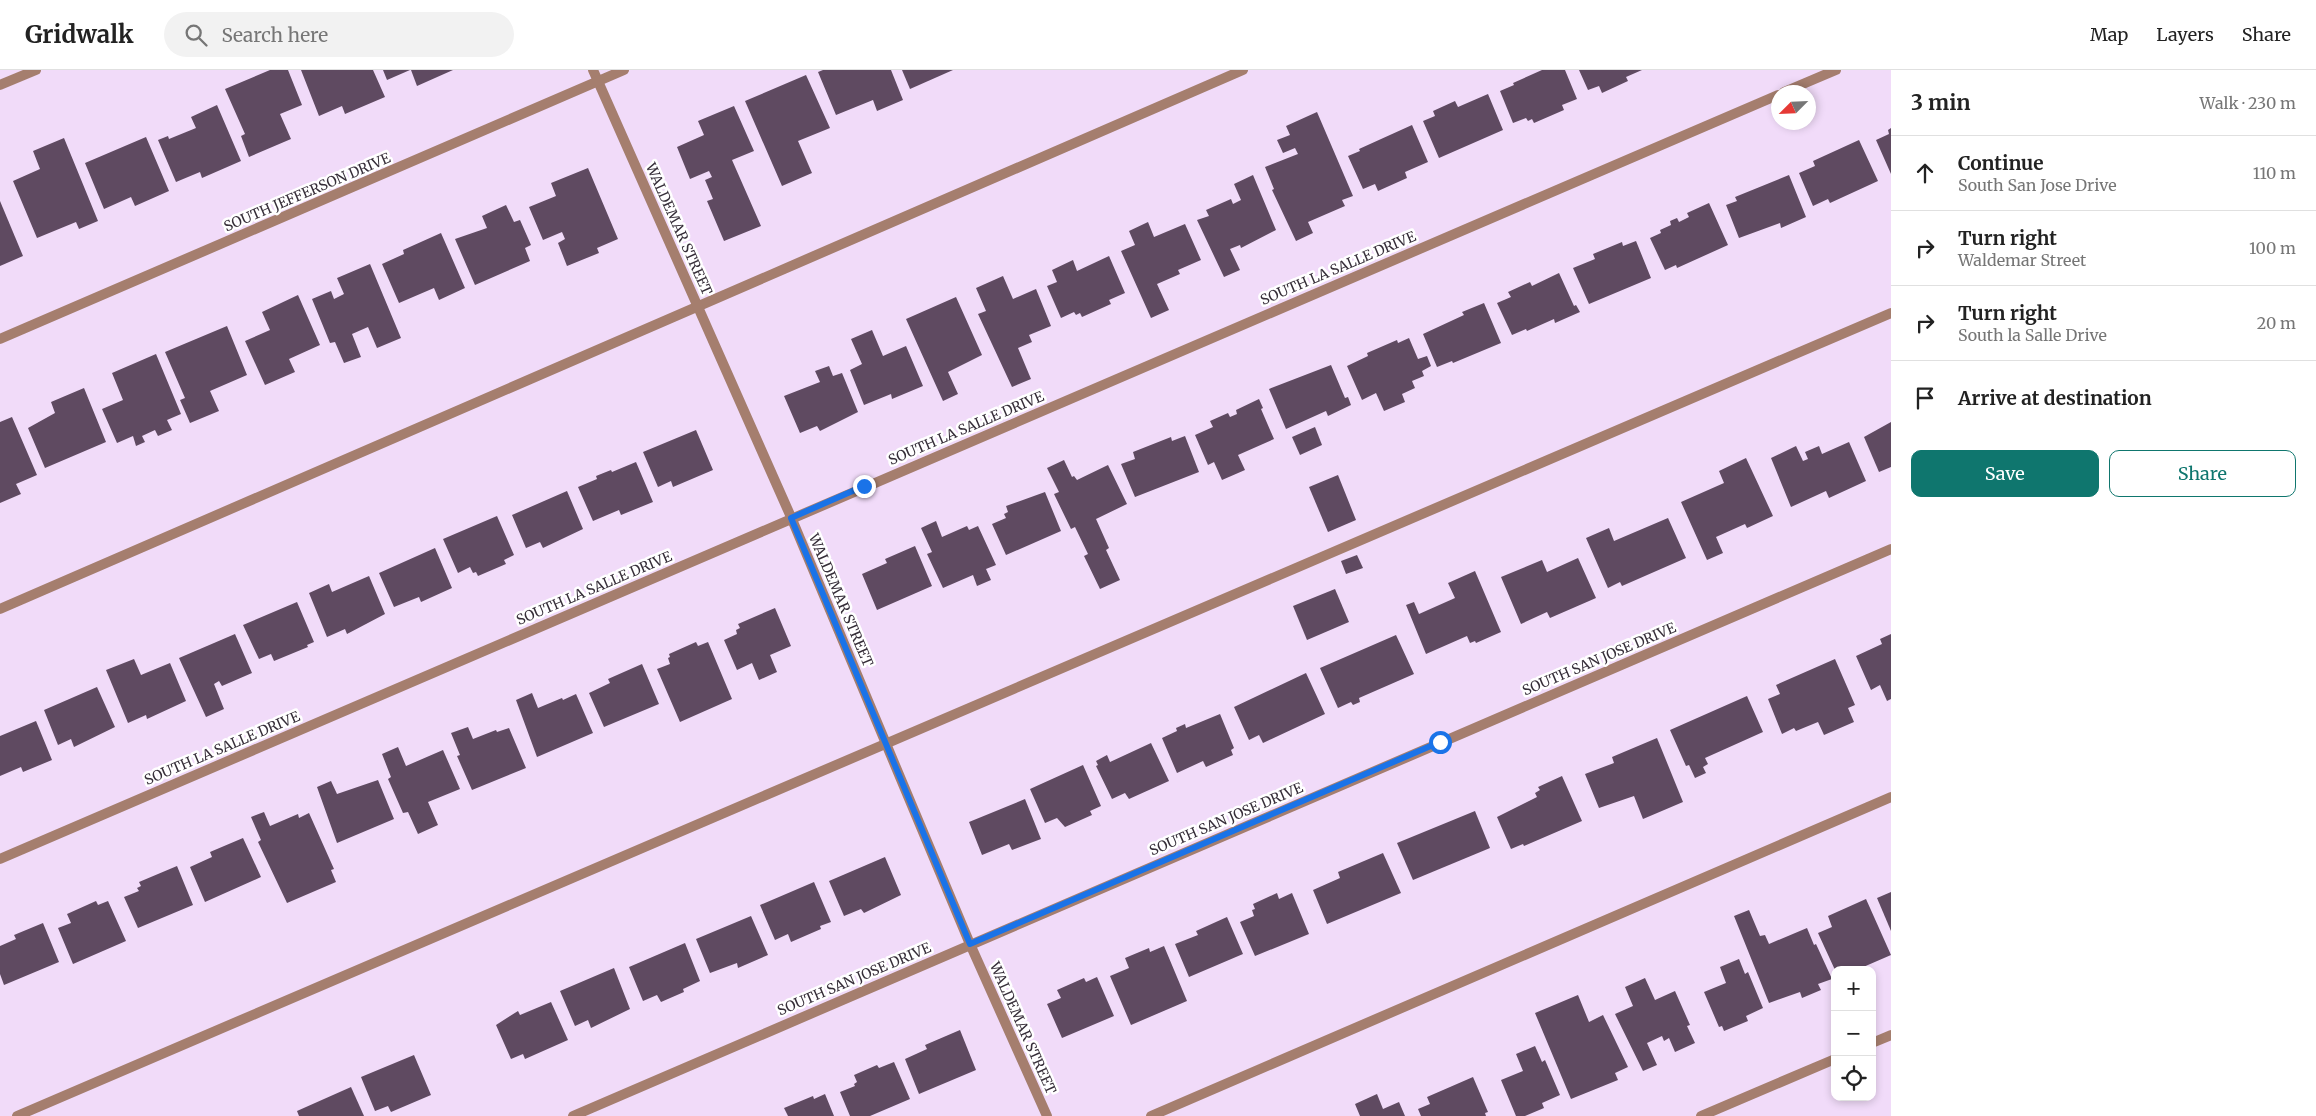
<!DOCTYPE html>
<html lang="en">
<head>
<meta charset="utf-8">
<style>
	:root { --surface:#fff; --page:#f2f2f2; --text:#222; --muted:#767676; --line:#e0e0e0; --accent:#0f766e }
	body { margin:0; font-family:Merriweather,serif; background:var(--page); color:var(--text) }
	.controls { position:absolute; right:15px; bottom:15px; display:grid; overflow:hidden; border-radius:10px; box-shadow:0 2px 8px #0003 }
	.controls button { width:45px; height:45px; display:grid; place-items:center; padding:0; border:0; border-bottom:1px solid var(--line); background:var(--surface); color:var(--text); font:25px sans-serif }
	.compass { position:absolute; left:1771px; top:15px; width:45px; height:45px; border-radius:50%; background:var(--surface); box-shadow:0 2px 8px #0003; rotate:246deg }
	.stop { position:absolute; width:15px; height:15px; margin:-11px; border:4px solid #1a73e8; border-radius:50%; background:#fff }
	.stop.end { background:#1a73e8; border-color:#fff; box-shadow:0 1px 5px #0008 }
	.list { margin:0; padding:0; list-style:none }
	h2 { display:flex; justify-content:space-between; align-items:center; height:65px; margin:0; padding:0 20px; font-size:21px }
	h2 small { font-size:16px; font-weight:400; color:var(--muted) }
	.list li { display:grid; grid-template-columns:32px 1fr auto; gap:15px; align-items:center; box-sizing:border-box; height:75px; padding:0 20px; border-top:1px solid var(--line) }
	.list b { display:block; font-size:19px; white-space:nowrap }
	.list p { margin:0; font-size:16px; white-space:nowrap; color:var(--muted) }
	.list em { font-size:16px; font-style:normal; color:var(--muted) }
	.actions { display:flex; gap:10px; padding:15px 20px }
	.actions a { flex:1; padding:11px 0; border:1px solid var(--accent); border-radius:10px; text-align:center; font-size:18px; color:var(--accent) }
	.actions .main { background:var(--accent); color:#fff }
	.icon { flex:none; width:28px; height:28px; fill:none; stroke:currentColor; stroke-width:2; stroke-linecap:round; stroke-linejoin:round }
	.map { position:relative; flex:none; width:1891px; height:1046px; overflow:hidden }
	header { display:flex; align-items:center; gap:30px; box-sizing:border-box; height:70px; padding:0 25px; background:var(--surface); border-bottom:1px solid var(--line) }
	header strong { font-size:24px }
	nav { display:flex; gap:28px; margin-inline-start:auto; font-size:18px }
	.search { width:350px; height:45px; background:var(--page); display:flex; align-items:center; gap:12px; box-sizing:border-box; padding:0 18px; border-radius:28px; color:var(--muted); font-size:19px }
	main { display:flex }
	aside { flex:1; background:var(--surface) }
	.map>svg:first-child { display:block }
	.building { fill:#5f4a61 }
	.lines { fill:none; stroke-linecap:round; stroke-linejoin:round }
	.lane { stroke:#a57e6e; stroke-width:10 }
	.street { stroke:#a57e6e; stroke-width:10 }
	.route { stroke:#1a73e8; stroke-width:6 }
	.labels { text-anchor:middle; stroke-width:5; stroke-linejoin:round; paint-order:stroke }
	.street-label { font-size:14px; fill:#362e39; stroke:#fff }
</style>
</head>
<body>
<header>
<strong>Gridwalk</strong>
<div class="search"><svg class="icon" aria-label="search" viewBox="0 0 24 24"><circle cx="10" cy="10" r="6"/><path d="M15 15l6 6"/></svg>Search here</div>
<nav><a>Map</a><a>Layers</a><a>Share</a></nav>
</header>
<main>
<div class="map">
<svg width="1891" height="1046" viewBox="0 0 1891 1046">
	<rect width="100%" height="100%" fill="#f1dbf9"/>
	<g class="building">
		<path d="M270 0H288L302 35 280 44 291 69 249 87 241 66 245 64 225 19Z"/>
		<path d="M301 0H373L385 27 345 44 342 36 319 46Z"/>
		<path d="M383 0H410L387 10Z"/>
		<path d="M411 0H453L417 16Z"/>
		<path d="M823 0H891L903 30 877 41 873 30 836 45 818 2Z"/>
		<path d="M902 0H953L910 19Z"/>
		<path d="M1542 0H1565L1577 29 1562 35 1564 40 1534 53 1532 49 1528 51 1526 48 1513 53 1500 21 1514 15 1513 13Z"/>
		<path d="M1579 0H1642L1626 7 1628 11 1602 23 1599 16 1588 20Z"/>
		<path d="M806 5 830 58 798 71 812 103 782 116 745 31Z"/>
		<path d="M1488 24 1503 60 1439 88 1423 51 1435 46 1433 41 1455 31 1458 37Z"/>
		<path d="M217 35 241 91 202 108 200 102 176 112 158 70 168 66 169 69 196 58 191 47Z"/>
		<path d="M734 36 754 81 732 90 761 156 724 171 707 131 713 129 705 110 712 107 709 101 690 109 677 77 704 65 698 51Z"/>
		<path d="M1317 42 1353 126 1342 130 1345 136 1308 152 1313 163 1296 171 1272 120 1274 119 1265 97 1298 84 1295 78 1283 83 1277 70 1290 65 1286 56Z"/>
		<path d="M1412 55 1428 92 1405 102 1407 108 1378 121 1375 114 1363 119 1348 86 1360 81 1359 79Z"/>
		<path d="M1891 58V104L1876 70 1889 64 1888 60Z"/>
		<path d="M146 67 169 121 135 136 131 127 104 139 85 93Z"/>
		<path d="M64 68 98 151 79 159 76 152 37 168 13 111 40 99 33 81Z"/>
		<path d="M1859 70 1878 111 1830 133 1828 129 1813 136 1799 103 1815 96 1813 91Z"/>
		<path d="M588 98 618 169 597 178 599 183 567 196 558 173 565 169 562 162 543 170 529 137 556 126 551 113Z"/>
		<path d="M1253 105 1276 160 1241 178 1240 175 1230 179 1240 200 1224 207 1197 150 1209 146 1206 140 1231 129 1233 134 1241 130 1234 114Z"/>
		<path d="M1789 105 1806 147 1781 158 1780 153 1739 168 1726 135 1737 131 1735 127Z"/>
		<path d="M0 131 23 186 0 196Z"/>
		<path d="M1709 133 1728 175 1677 198 1676 195 1665 200 1650 168 1661 163 1660 160 1671 155 1670 151 1677 148 1679 152 1689 147 1687 143Z"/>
		<path d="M506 135 514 152 520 150 531 175 525 178 530 191 475 215 455 169 487 158 482 146Z"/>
		<path d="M1148 152 1154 167 1185 154 1201 190 1178 200 1180 204 1157 214 1169 240 1151 248 1121 181 1135 175 1129 161Z"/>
		<path d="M441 163 465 218 439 230 434 218 399 233 382 194 404 184 403 180Z"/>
		<path d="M1636 171 1651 208 1589 234 1573 198 1595 189 1593 184 1622 172 1623 176Z"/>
		<path d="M1109 186 1125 223 1109 230 1111 234 1082 247 1080 243 1076 245 1074 242 1061 248 1047 216 1057 212 1052 200 1073 190 1077 201Z"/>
		<path d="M370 194 401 268 377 278 368 257 352 264 361 287 344 293 335 272 330 273 312 229 331 221 334 229 344 224 337 208Z"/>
		<path d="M1559 203 1574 236 1576 235 1580 242 1555 253 1554 249 1527 261 1526 259 1512 265 1497 233 1511 227 1508 222 1530 212 1532 216Z"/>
		<path d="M1003 206 1013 229 1036 219 1051 256 1029 265 1032 272 1018 278 1031 309 1012 317 978 244 986 241 976 218Z"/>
		<path d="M298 225 320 275 289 289 295 302 265 315 245 271 270 260 262 242Z"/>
		<path d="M956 227 982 285 948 302 958 324 943 331 906 249Z"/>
		<path d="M1484 233 1501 273 1453 293 1452 291 1437 297 1423 264 1464 245 1462 242Z"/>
		<path d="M227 256 247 305 210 321 219 341 190 353 180 330 185 328 165 282Z"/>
		<path d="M872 260 883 286 906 276 923 316 892 329 891 324 864 335 850 300 862 294 851 269Z"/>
		<path d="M1409 268 1418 289 1427 286 1431 296 1422 301 1424 306 1412 311 1415 318 1402 324 1405 332 1384 341 1376 323 1362 330 1347 296 1368 286 1367 283 1397 270 1398 273Z"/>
		<path d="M156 284 181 344 167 350 172 360 158 366 155 360 142 366 145 372 136 376 133 366 117 373 102 339 123 330 112 303Z"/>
		<path d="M1331 295 1345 328 1348 327 1351 335 1328 346 1326 341 1286 359 1269 319Z"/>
		<path d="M829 296 833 306 842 303 858 342 820 361 817 356 800 363 784 326 820 312 815 301Z"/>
		<path d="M84 318 106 372 45 398 28 358 55 343 51 332Z"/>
		<path d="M1259 329 1263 338 1261 339 1274 369 1238 385 1245 400 1222 410 1214 392 1208 395 1195 365 1213 357 1210 351 1228 343 1230 347 1237 344 1236 340Z"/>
		<path d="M12 347 37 405 16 414 21 424 0 433V352Z"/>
		<path d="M1891 352V397L1879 402 1864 367Z"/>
		<path d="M1315 357 1322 375 1300 385 1292 367Z"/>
		<path d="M696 360 713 400 673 417 671 411 658 417 643 382Z"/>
		<path d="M1185 366 1199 402 1135 427 1121 394 1135 389 1133 382 1171 367 1172 371Z"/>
		<path d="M1849 372 1866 411 1829 428 1826 421 1791 437 1771 388 1796 376 1803 391 1808 389 1805 382 1819 376 1822 384Z"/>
		<path d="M1746 388 1773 446 1747 458 1745 454 1716 467 1723 483 1707 490 1681 432 1724 413 1719 401Z"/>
		<path d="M1064 390 1072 407 1074 406 1077 410 1108 395 1127 434 1096 449 1109 478 1106 480 1120 510 1100 519 1084 486 1088 484 1075 457 1071 459 1054 424 1059 422 1047 398Z"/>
		<path d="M636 392 653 432 621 445 619 440 593 451 578 417 597 409 596 406 611 400 612 402Z"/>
		<path d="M1338 405 1356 450 1328 462 1309 417Z"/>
		<path d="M567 421 583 459 543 478 540 472 526 478 512 445Z"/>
		<path d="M1045 422 1061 461 1006 485 992 454 1006 448 1004 444 1008 442 1006 436Z"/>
		<path d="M497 446 514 485 504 490 506 494 478 506 476 502 473 503 470 497 458 503 443 469Z"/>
		<path d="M1668 448 1686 488 1622 516 1620 512 1608 518 1586 468 1609 458 1614 471Z"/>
		<path d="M936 451 942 467 967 456 969 460 978 456 996 495 986 499 991 510 977 516 973 505 943 518 927 484 932 482 921 458Z"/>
		<path d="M915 476 932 516 877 540 862 504 887 493 885 489Z"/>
		<path d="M435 478 452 518 421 532 419 527 394 537 379 503Z"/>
		<path d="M1357 485 1363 498 1346 504 1341 491Z"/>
		<path d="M1578 488 1596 528 1550 548 1547 542 1521 554 1501 507 1542 490 1547 502Z"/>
		<path d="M1475 501 1501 562 1476 573 1475 571 1470 573 1467 566 1426 584 1406 535 1414 532 1419 544 1455 528 1448 513Z"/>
		<path d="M369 506 385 544 347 564 345 559 327 567 309 523 329 514 332 522Z"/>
		<path d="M1335 519 1349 552 1307 570 1293 536Z"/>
		<path d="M297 532 314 572 307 575 308 577 274 591 271 584 259 589 243 555Z"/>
		<path d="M775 538 791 576 770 585 777 602 759 610 752 593 737 600 724 570 737 564 736 560 740 558 738 554Z"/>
		<path d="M235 564 252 603 222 616 219 611 214 614 224 639 206 647 179 588Z"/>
		<path d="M1891 564V629L1887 631 1880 615 1871 620 1856 586 1882 574 1880 569Z"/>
		<path d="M1396 565 1414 604 1359 628 1360 632 1353 635 1351 632 1338 638 1320 598Z"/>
		<path d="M696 572 698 576 708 572 732 629 680 652 657 599 670 594 668 588 670 587 669 584Z"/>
		<path d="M134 589 141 605 170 593 186 631 147 649 146 645 128 653 106 600Z"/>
		<path d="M1835 589 1855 635 1848 638 1854 652 1824 665 1818 652 1796 661 1794 658 1782 664 1768 629 1780 624 1776 615Z"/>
		<path d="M642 594 659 634 604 657 589 623 610 613 608 609Z"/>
		<path d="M1306 603 1325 644 1263 673 1259 665 1249 670 1234 637Z"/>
		<path d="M97 617 115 657 74 677 71 669 58 675 44 640Z"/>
		<path d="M532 623 538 638 562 628 563 630 576 624 593 663 537 687 516 630Z"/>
		<path d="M1747 626 1763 662 1705 688 1708 694 1703 697 1706 703 1695 708 1689 695 1686 696 1670 660Z"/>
		<path d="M1220 644 1234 678 1231 680 1233 685 1206 697 1203 691 1177 703 1162 668 1177 661 1176 658 1185 654 1186 658Z"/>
		<path d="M36 651 52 690 23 702 21 697 0 706V666Z"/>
		<path d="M468 657 473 669 496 660 497 662 509 658 526 698 472 720 457 686 460 685 451 663Z"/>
		<path d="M1657 668 1683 732 1643 749 1634 726 1599 738 1585 704 1614 693 1612 687Z"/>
		<path d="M1151 673 1169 711 1129 729 1125 723 1112 729 1096 696 1098 695 1096 691 1107 685 1110 692Z"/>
		<path d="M398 677 406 696 443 680 460 719 428 732 438 755 418 764 408 742 403 743 388 709 391 707 382 684Z"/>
		<path d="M1083 695 1101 736 1090 741 1092 745 1065 757 1057 748 1045 753 1030 719Z"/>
		<path d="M1562 706 1582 751 1524 776 1523 774 1511 779 1497 747 1537 727 1535 723 1540 720 1538 717Z"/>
		<path d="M378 710 394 749 337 773 317 717 331 711 337 724Z"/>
		<path d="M1025 729 1041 769 1012 780 1009 774 982 785 969 752Z"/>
		<path d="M1475 741 1490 778 1413 810 1397 773Z"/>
		<path d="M264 742 270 756 298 744 299 748 309 743 334 799 331 800 336 812 287 833 258 772 261 770 251 747Z"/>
		<path d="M243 768 261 807 205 832 190 797 212 787 210 782Z"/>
		<path d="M1383 783 1401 823 1327 854 1313 820 1340 808 1338 802Z"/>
		<path d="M885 787 901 825 864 843 861 839 844 846 829 811Z"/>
		<path d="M177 796 193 835 138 858 124 827 139 821 137 818 141 816 139 812Z"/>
		<path d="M814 812 831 852 820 856 821 859 791 872 788 864 775 870 760 835Z"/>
		<path d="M1891 822V861L1877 828Z"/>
		<path d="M1277 823 1279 829 1292 823 1309 864 1255 886 1240 852 1254 846 1252 840 1255 839 1253 834Z"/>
		<path d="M1866 829 1891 885 1861 898 1863 900H1835L1818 863 1832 857 1828 846Z"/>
		<path d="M96 831 98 835 108 831 126 871 73 894 58 858 71 853 67 844Z"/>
		<path d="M1749 840 1760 866 1765 865 1769 874 1807 858 1814 875 1816 874 1832 909 1818 914 1821 920 1802 928 1800 922 1769 933 1734 846Z"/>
		<path d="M751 846 768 885 738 898 737 893 710 903 696 869Z"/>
		<path d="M1227 847 1243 884 1189 907 1175 874 1198 865 1196 861Z"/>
		<path d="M43 853 59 892 4 915 0 904V876L16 869 14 865Z"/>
		<path d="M685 873 700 911 683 919 684 922 661 932 657 925 643 931 629 897Z"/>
		<path d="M1164 876 1187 931 1131 955 1110 906 1129 898 1125 888 1149 878 1150 882Z"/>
		<path d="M1739 889 1745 904 1748 902 1763 938 1746 946 1748 951 1724 961 1722 956 1719 957 1704 922 1726 913 1720 897Z"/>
		<path d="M614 898 630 939 591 958 588 950 575 956 560 921Z"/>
		<path d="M1097 907 1114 946 1062 968 1047 934 1061 928 1057 920 1084 908 1086 912Z"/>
		<path d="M1645 908 1655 930 1675 921 1690 955 1687 956 1695 973 1675 982 1669 968 1664 971 1662 966 1647 973 1657 995 1643 1001 1615 944 1633 936 1625 917Z"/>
		<path d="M1578 925 1589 952 1603 945 1628 997 1615 1003 1618 1010 1571 1029 1535 943Z"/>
		<path d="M551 932 568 970 525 989 523 984 511 989 496 955 518 941 520 945Z"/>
		<path d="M960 960 976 1000 919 1024 905 989 927 979 925 975Z"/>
		<path d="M1535 976 1542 992 1545 990 1560 1025 1542 1033 1544 1038 1525 1046H1516L1501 1010 1523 1001 1516 984Z"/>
		<path d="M414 985 431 1025 391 1042 388 1036 375 1041 361 1007Z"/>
		<path d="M894 992 910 1029 870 1046H850L840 1022 855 1016 854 1014 857 1012 854 1005 877 995 879 998Z"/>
		<path d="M1473 1007 1488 1042 1485 1043 1486 1046H1421L1418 1039 1430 1034 1427 1027Z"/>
		<path d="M351 1017 364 1046H299L297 1041Z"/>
		<path d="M825 1024 834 1046H788L784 1038 813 1026 814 1029Z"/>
		<path d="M1377 1024 1383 1039 1399 1032 1405 1046H1360L1355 1034Z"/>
	</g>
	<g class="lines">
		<g class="lane">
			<path d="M0 15 36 0"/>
			<path d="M0 539 1243 0"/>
			<path d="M17 1046 1891 243"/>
			<path d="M1151 1046 1891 727"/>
		</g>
		<g class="street">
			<path d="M593 0 791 447 970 874 1047 1046"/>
			<path d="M1784 22 1836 0"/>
			<path d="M0 269 624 0"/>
			<path d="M0 789 1778 25"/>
			<path d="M1872 973 1891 965"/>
			<path d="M573 1046 1891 479"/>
			<path d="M1701 1046 1835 989"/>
		</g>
	</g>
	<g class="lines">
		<path class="route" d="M864 416 791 448 970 874 1440 672"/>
	</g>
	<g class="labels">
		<g class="street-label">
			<text transform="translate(307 122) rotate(-23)" y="5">SOUTH JEFFERSON DRIVE</text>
			<text transform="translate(679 159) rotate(66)" y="5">WALDEMAR STREET</text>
			<text transform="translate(1338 198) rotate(-23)" y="5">SOUTH LA SALLE DRIVE</text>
			<text transform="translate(966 358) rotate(-23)" y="5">SOUTH LA SALLE DRIVE</text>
			<text transform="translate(594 518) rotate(-23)" y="5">SOUTH LA SALLE DRIVE</text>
			<text transform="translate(841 530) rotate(67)" y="5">WALDEMAR STREET</text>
			<text transform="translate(1599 589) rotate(-23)" y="5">SOUTH SAN JOSE DRIVE</text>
			<text transform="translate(222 678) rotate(-23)" y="5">SOUTH LA SALLE DRIVE</text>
			<text transform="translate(1226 749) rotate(-23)" y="5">SOUTH SAN JOSE DRIVE</text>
			<text transform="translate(854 909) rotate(-23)" y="5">SOUTH SAN JOSE DRIVE</text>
			<text transform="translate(1023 958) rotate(66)" y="5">WALDEMAR STREET</text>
		</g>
	</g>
</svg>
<div class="controls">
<button>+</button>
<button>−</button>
<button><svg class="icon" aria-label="locate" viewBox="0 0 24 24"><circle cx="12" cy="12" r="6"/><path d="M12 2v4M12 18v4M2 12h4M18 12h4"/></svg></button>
</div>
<svg class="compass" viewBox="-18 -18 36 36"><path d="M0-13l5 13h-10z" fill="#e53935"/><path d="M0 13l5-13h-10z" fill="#767676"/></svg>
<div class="stop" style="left:1440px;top:672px"></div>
<div class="stop end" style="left:864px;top:416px"></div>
</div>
<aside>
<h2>3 min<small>Walk · 230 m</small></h2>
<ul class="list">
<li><svg class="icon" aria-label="ahead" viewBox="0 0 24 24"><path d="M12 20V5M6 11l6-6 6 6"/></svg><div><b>Continue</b><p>South San Jose Drive</p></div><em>110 m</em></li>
<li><svg class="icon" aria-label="right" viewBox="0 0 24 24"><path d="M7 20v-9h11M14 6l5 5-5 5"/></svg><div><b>Turn right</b><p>Waldemar Street</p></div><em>100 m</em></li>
<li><svg class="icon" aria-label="right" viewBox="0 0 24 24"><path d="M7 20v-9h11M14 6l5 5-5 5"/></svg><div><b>Turn right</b><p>South la Salle Drive</p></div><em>20 m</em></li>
<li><svg class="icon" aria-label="arrive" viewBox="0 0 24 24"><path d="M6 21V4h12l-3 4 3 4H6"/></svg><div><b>Arrive at destination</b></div></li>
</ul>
<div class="actions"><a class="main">Save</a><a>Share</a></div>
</aside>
</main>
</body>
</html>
